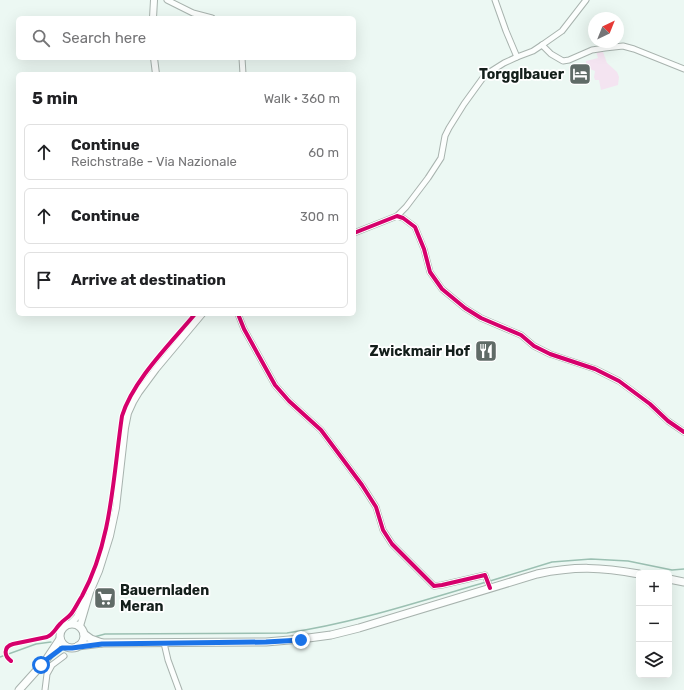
<!DOCTYPE html>
<html lang="en">
<head>
<meta charset="utf-8">
<style>
	:root { --surface:#fff; --page:#f2f2f2; --text:#202124; --muted:#757577; --line:#e0e0e0 }
	body { margin:0; font-family:Rubik,sans-serif; background:var(--page); color:var(--text) }
	.controls { position:absolute; right:12px; bottom:12px; display:grid; overflow:hidden; border-radius:6px; box-shadow:0 4px 16px #0002 }
	.controls button { width:36px; height:36px; display:grid; place-items:center; padding:0; border:0; border-bottom:1px solid var(--line); background:var(--surface); color:var(--text); font:20px sans-serif }
	.compass { position:absolute; left:588px; top:12px; width:36px; height:36px; border-radius:50%; background:var(--surface); box-shadow:0 4px 16px #0002; rotate:43deg }
	.stop { position:absolute; width:12px; height:12px; margin:-9px; border:3px solid #1a73e8; border-radius:50%; background:#fff }
	.stop.end { background:#1a73e8; border-color:#fff; box-shadow:0 1px 4px #0008 }
	.list { margin:0; padding:0; list-style:none }
	h2 { display:flex; justify-content:space-between; align-items:center; height:52px; margin:0; padding:0 16px; font-size:17px }
	h2 small { font-size:13px; font-weight:400; color:var(--muted) }
	.list li { display:grid; grid-template-columns:26px 1fr auto; gap:12px; align-items:center; box-sizing:border-box; height:56px; margin:0 8px 8px; padding:0 8px; border:1px solid var(--line); border-radius:6px }
	.list b { display:block; font-size:15px; white-space:nowrap }
	.list p { margin:0; font-size:13px; white-space:nowrap; color:var(--muted) }
	.list em { font-size:13px; font-style:normal; color:var(--muted) }
	.icon { flex:none; width:22px; height:22px; fill:none; stroke:currentColor; stroke-width:2; stroke-linecap:round; stroke-linejoin:round }
	.map { position:relative; flex:none; width:684px; height:690px; overflow:hidden }
	.search { position:absolute; background:var(--surface); box-shadow:0 4px 16px #0002; left:16px; top:16px; width:340px; height:44px; display:flex; align-items:center; gap:10px; box-sizing:border-box; padding:0 14px; border-radius:6px; color:var(--muted); font-size:15px }
	.panel { position:absolute; background:var(--surface); box-shadow:0 4px 16px #0002; left:16px; top:72px; width:340px; height:244px; border-radius:6px }
	.map>svg:first-child { display:block }
	.green { fill:#f4e4f1 }
	.lines { fill:none; stroke-linecap:round; stroke-linejoin:round }
	.stream { stroke:#9bc0b2; stroke-width:1.5 }
	.minor-casing { stroke:#a8b3ae; stroke-width:7 }
	.tertiary-casing { stroke:#a8b3ae; stroke-width:8 }
	.secondary-casing { stroke:#a8b3ae; stroke-width:9 }
	.minor { stroke:#fcfefd; stroke-width:5 }
	.tertiary { stroke:#fcfefd; stroke-width:6 }
	.secondary { stroke:#fcfefd; stroke-width:7 }
	.cycleway-casing { stroke:#fff; stroke-width:6 }
	.cycleway { stroke:#d6006c; stroke-width:4 }
	.route { stroke:#1a73e8; stroke-width:5 }
	.labels { text-anchor:middle; stroke-width:3.5; stroke-linejoin:round; paint-order:stroke }
	.poi-label { font-size:14px; font-weight:bold; fill:#141f1b; stroke:#fff; text-anchor:end }
</style>
</head>
<body>
<div class="map">
<svg width="684" height="690" viewBox="0 0 684 690">
	<rect width="100%" height="100%" fill="#ecf8f3"/>
	<path class="green" d="M600 50 603 52 607 63 617 72 619 77 618 85 601 90 599 80H595L594 77 595 71 590 69 586 65V61L598 58 596 51Z"/>
	<g class="lines">
		<g class="stream">
			<path d="M490 581 552 562 591 559 628 561 672 570 684 569"/>
			<path d="M94 637 105 634 287 633C355 623 421 601 486 582"/>
			<path d="M0 657 36 644 51 642"/>
		</g>
		<g class="minor-casing">
			<g id="minor">
				<path d="M167 0 193 13 212 18"/>
				<path d="M495 0 506 31 517 57"/>
				<path d="M542 45 551 54 563 61 569 60 592 50 605 48 623 46 634 49 684 69"/>
				<path d="M242 58 243 74"/>
				<path d="M397 216 406 207 428 178 441 158 445 136 449 128 464 104 485 75 504 63 517 57 533 51 542 45 562 31 586 0"/>
				<path d="M354 233 397 216 403 218 415 227 424 249 430 272 442 289 465 308 481 318 521 335 534 346 550 354 595 369 619 381 650 404 668 421 684 432"/>
				<path d="M238 314 244 329 275 385 289 401 321 430 362 485 376 507 383 530 392 544 434 586 442 585 485 575 490 588"/>
				<path d="M164 643 168 660 179 690"/>
				<path d="M45 690 47 674 52 665 64 656"/>
			</g>
		</g>
		<g class="tertiary-casing">
			<g id="tertiary">
				<path d="M153 18 154 0"/>
				<path d="M154 58 156 74"/>
				<path d="M70 624 77 617 86 598"/>
				<path d="M80 626 90 592 99 571 110 536 116 508 125 428 128 413 133 402 139 392 156 369 202 314"/>
			</g>
		</g>
		<g class="secondary-casing">
			<g id="secondary">
				<path d="M669 579 684 582"/>
				<circle cx="72" cy="636" r="12"/>
				<path d="M84 634 91 639 102 643"/>
				<path d="M78 646 102 643 266 642 301 639 331 635 359 628 537 574C575 566 601 567 639 574"/>
				<path d="M19 690 46 660 60 639"/>
			</g>
		</g>
		<use href="#minor" class="minor"/>
		<use href="#tertiary" class="tertiary"/>
		<use href="#secondary" class="secondary"/>
		<g class="cycleway-casing">
			<g id="cycleway">
				<path d="M354 233 397 216 403 218 415 227 424 249 430 272 442 289 465 308 481 318 521 335 534 346 550 354 595 369 619 381 650 404 668 421 684 432"/>
				<path d="M238 314 244 329 275 385 289 401 321 430 362 485 376 507 383 530 392 544 434 586 442 585 485 575 490 588"/>
				<path d="M11 661C4 656 3 647 13 644L47 637C54 634 55 629 60 624 63 620 68 618 71 614 75 609 78 602 82 596 112 541 113 477 122 416 133 380 171 343 195 314"/>
			</g>
		</g>
		<use href="#cycleway" class="cycleway"/>
	</g>
	<g class="lines">
		<path class="route" d="M41 665 46 660 62 648H72L102 644 266 642 301 640"/>
	</g>
	<defs>
		<g id="hotel-square" transform="scale(1.15)"><rect x="-9" y="-9" width="18" height="18" rx="4" fill="#606b67" stroke="#fff"/><path d="M-6-4.5h1.5V1H6V5H4.5V3h-9V5H-6ZM-4 0a1.8 1.8 0 1 1 3.6 0ZM.5 0V-2.5h3Q6-2.5 6 0Z" fill="#fff"/></g>
		<g id="restaurant-square" transform="scale(1.15)"><rect x="-9" y="-9" width="18" height="18" rx="4" fill="#606b67" stroke="#fff"/><path d="M-5-6h1v4h1v-4h1v4h1v-4h1v5L-1.5 .5V6h-2V.5L-5-1ZM5-6V6H3V1.5H1.5Q1.5-4 5-6Z" fill="#fff"/></g>
		<g id="supermarket-square" transform="scale(1.15)"><rect x="-9" y="-9" width="18" height="18" rx="4" fill="#606b67" stroke="#fff"/><path d="M-6-5.5h2.5l.6 2H6L4.5 2H-2.5L-4.4-4H-6ZM-1.5 3.2a1.3 1.3 0 1 0 .1 0ZM3 3.2a1.3 1.3 0 1 0 .1 0Z" fill="#fff"/></g>
	</defs>
	<g fill-rule="evenodd">
		<use href="#hotel-square" x="580" y="74"/>
		<use href="#restaurant-square" x="486" y="351"/>
		<use href="#supermarket-square" x="105" y="598"/>
	</g>
	<g class="labels">
		<g class="poi-label">
			<text x="564" y="79">Torgglbauer</text>
			<text x="470" y="356">Zwickmair Hof</text>
			<text x="120" y="595" text-anchor="start">Bauernladen<tspan x="120" dy="16">Meran</tspan></text>
		</g>
	</g>
</svg>
<div class="controls">
<button>+</button>
<button>−</button>
<button><svg class="icon" aria-label="layers" viewBox="0 0 24 24"><path d="M12 4l9 5-9 5-9-5zM3 14l9 5 9-5"/></svg></button>
</div>
<svg class="compass" viewBox="-18 -18 36 36"><path d="M0-13l5 13h-10z" fill="#e53935"/><path d="M0 13l5-13h-10z" fill="#757577"/></svg>
<div class="stop" style="left:41px;top:665px"></div>
<div class="stop end" style="left:301px;top:640px"></div>
<div class="search"><svg class="icon" aria-label="search" viewBox="0 0 24 24"><circle cx="10" cy="10" r="6"/><path d="M15 15l6 6"/></svg>Search here</div>
<section class="panel">
<h2>5 min<small>Walk · 360 m</small></h2>
<ul class="list">
<li><svg class="icon" aria-label="ahead" viewBox="0 0 24 24"><path d="M12 20V5M6 11l6-6 6 6"/></svg><div><b>Continue</b><p>Reichstraße - Via Nazionale</p></div><em>60 m</em></li>
<li><svg class="icon" aria-label="ahead" viewBox="0 0 24 24"><path d="M12 20V5M6 11l6-6 6 6"/></svg><div><b>Continue</b></div><em>300 m</em></li>
<li><svg class="icon" aria-label="arrive" viewBox="0 0 24 24"><path d="M6 21V4h12l-3 4 3 4H6"/></svg><div><b>Arrive at destination</b></div></li>
</ul>
</section>
</div>
</body>
</html>
